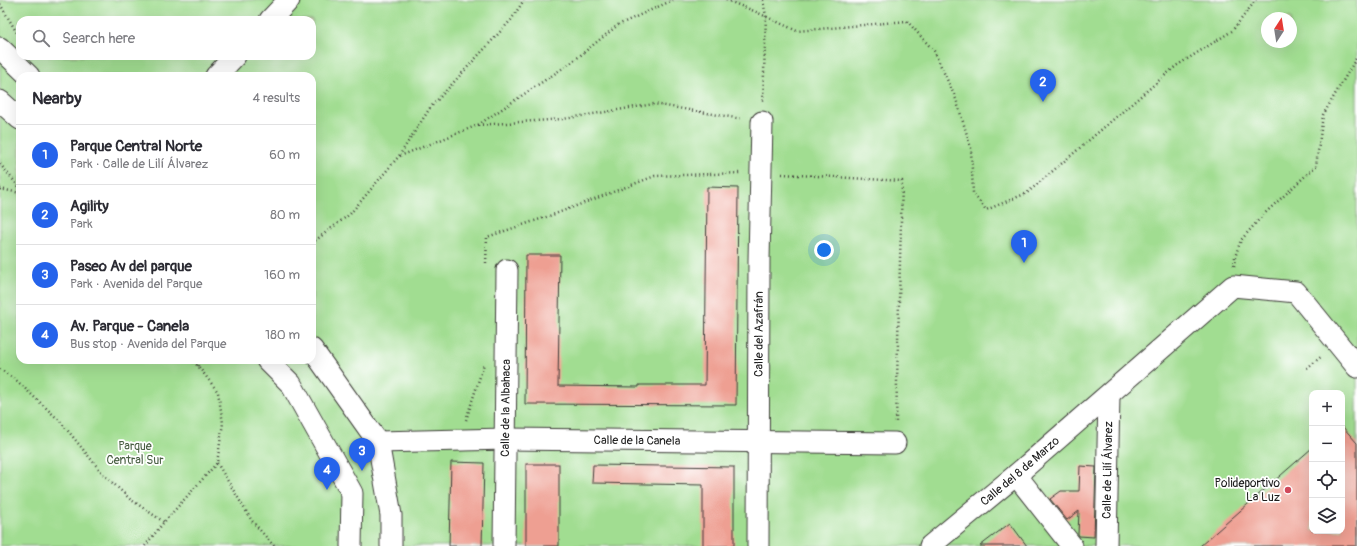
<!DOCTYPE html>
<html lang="en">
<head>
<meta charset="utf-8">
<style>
	:root { --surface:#fff; --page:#f2f2f3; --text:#2b2b33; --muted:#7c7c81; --line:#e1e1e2; --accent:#2563eb }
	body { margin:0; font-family:Pangolin,sans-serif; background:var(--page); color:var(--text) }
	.controls { position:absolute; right:12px; bottom:12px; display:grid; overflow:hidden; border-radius:8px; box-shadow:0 4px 16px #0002 }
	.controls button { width:36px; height:36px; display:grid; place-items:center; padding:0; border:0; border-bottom:1px solid var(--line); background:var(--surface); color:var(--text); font:20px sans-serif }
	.compass { position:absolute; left:1261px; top:12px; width:36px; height:36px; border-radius:50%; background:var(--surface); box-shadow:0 4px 16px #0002; rotate:12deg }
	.you { position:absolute; left:824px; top:250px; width:14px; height:14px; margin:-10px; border:3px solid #fff; border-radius:50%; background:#1a73e8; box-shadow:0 0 0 6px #1a73e833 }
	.badge { display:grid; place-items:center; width:26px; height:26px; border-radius:50%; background:var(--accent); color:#fff; font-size:13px; font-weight:700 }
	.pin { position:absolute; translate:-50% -33px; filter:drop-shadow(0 1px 2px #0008) }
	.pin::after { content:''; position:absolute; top:21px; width:14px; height:12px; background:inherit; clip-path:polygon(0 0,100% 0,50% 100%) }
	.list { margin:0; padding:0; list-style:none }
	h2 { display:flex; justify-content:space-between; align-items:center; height:52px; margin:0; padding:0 16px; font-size:17px }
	h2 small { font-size:13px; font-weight:400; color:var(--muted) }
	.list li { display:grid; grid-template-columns:26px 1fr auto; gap:12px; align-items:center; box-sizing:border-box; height:60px; padding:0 16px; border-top:1px solid var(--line) }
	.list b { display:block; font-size:15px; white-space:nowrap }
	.list p { margin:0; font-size:13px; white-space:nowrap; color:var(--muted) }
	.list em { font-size:13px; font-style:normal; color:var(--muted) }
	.icon { flex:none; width:22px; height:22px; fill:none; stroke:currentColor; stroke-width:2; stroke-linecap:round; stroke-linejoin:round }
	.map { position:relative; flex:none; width:1357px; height:546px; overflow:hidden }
	.search { position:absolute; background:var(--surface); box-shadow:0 4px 16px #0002; left:16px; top:16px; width:300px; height:44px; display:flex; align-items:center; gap:10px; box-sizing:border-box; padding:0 14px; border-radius:12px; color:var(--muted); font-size:15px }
	.panel { position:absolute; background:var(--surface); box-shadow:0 4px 16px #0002; left:16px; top:72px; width:300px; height:292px; border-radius:12px }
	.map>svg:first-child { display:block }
	.green { fill:#a1dd91; stroke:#5e7c56; fill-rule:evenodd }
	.building { fill:#ee9f92 }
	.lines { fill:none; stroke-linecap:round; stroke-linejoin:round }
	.street-casing { stroke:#3c3b37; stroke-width:23 }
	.path { stroke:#3c3b37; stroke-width:2.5; stroke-dasharray:1 3; stroke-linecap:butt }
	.street { stroke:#fff; stroke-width:21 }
	.poi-dot { fill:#d1495b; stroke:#fff; stroke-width:1.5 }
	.labels { text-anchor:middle; stroke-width:3.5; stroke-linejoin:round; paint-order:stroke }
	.street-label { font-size:12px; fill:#1c1c1c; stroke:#fff }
	.park-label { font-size:12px; fill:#4b6045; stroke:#fff }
	.poi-label { font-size:12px; fill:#1c1c1c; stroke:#fff; text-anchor:end }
</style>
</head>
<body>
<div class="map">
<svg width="1357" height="546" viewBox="0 0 1357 546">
	<rect width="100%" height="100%" fill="#fff"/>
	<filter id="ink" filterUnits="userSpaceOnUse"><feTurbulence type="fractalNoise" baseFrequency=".025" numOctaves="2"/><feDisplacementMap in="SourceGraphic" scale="8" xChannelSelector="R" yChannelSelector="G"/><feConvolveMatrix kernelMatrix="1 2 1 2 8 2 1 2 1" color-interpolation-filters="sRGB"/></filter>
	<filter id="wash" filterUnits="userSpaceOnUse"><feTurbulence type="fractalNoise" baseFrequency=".012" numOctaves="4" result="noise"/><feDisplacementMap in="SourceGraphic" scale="16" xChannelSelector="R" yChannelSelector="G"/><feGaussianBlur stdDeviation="0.9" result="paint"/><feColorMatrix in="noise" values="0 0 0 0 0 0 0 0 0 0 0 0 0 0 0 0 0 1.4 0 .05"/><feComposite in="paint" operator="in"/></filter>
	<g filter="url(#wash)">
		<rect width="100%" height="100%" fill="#f0e8ce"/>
		<path class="green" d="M0 0H1357V546H0ZM1267 18H1291V42H1267ZM20 20H312V56H20ZM20 76H312V360H20ZM1312 393H1342V531H1312Z"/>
		<g id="blocks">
			<g class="building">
				<path d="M707 187 738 188 736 405 525 404 526 255H560L558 386 639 387V385H705Z"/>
				<path d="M1342 426 1357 443V546H1200L1312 448V531H1342Z"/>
				<path d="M451 462 484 463 482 546H449Z"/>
				<rect x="526" y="464" width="33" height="82"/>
				<path d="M593 465 734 467V546H703V485L592 483Z"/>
				<path d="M1080 466 1096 467 1094 537 1079 536 1078 534 1079 511 1067 520 1050 499 1061 491H1079Z"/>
				<path d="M1010 523 1027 546H980Z"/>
			</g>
		</g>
	</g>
	<g filter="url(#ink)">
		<use href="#blocks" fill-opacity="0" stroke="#3c3b37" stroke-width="1"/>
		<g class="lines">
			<g class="street-casing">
				<g id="street">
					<path d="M270 20 289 0"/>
					<path d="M0 48 29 76"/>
					<path d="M216 76 235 56"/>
					<path d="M0 101 20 119"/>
					<path d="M312 349 378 442 391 515V546"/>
					<path d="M267 360 291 384 352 493 351 546"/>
					<path id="s1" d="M378 442 506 439 895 443"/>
					<path d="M1016 475 1072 546"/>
					<path id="s2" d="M504 546 507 270"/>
					<path id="s3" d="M758 546 759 260 762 122"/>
					<path id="s4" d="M930 546 1016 475 1233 286 1296 292 1357 367"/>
					<path id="s5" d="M1106 546 1109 395"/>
				</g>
			</g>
			<g class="path">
				<path d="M726 0 754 11 797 31 907 21 934 51 956 99 971 148 973 193 986 210 1027 193 1176 66 1232 31 1256 0"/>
				<path d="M763 0 766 16 763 101"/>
				<path d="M0 4 17 33"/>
				<path d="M478 125 563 119 654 104 742 119"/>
				<path d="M400 156 478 125 572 62 618 25 673 0"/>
				<path d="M0 164 20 188"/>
				<path d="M782 174 902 181 896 422"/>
				<path d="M0 189 20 193"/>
				<path d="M312 243 350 214 399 156 430 108 511 20 524 0"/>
				<path d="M486 263 487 237 555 214 655 176 741 173"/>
				<path d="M1234 266 1235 257 1241 240 1263 215 1316 166 1323 115 1357 57"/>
				<path d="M198 366 201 360"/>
				<path d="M1307 368 1322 356"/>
				<path d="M0 369 17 381 60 421 103 474 130 499 164 522"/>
				<path d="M466 420 484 364"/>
				<path d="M217 463 252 521 274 546"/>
				<path d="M145 546 164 522 217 463 223 423 218 392 198 366 191 360"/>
			</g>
			<use href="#street" class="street"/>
		</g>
	</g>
	<circle class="poi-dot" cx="1288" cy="490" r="4"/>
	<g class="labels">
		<g class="street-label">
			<text dy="4" stroke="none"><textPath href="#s3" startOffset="212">Calle del Azafrán</textPath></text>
			<text dy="4" stroke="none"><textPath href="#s2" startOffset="138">Calle de la Albahaca</textPath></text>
			<text dy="4" stroke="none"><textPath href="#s1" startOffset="259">Calle de la Canela</textPath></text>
			<text dy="4" stroke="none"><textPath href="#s5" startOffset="76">Calle de Lilí Álvarez</textPath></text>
			<text dy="4" stroke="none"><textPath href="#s4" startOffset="117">Calle del 8 de Marzo</textPath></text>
		</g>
		<g class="park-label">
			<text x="135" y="450">Parque<tspan x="135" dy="14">Central Sur</tspan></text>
		</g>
		<g class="poi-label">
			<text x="1280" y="487">Polideportivo<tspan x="1280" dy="14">La Luz</tspan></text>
		</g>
	</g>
</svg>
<div class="controls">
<button>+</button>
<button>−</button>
<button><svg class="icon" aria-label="locate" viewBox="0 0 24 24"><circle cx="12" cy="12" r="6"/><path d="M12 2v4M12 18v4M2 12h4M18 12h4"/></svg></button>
<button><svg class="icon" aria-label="layers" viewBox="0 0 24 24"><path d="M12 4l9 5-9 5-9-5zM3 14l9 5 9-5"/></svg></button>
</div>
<svg class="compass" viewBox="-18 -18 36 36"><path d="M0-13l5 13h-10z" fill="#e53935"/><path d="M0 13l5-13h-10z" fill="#7c7c81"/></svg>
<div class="you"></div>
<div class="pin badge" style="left:1024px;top:263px">1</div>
<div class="pin badge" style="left:1043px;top:102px">2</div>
<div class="pin badge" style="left:362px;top:471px">3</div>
<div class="pin badge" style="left:327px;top:490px">4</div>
<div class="search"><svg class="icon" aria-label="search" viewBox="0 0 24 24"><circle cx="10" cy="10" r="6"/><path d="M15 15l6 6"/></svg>Search here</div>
<section class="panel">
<h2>Nearby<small>4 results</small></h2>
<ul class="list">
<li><span class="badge">1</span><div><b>Parque Central Norte</b><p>Park · Calle de Lilí Álvarez</p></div><em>60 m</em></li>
<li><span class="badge">2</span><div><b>Agility</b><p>Park</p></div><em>80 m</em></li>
<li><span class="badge">3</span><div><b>Paseo Av del parque</b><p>Park · Avenida del Parque</p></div><em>160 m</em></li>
<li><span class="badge">4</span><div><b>Av. Parque - Canela</b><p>Bus stop · Avenida del Parque</p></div><em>180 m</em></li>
</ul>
</section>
</div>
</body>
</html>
